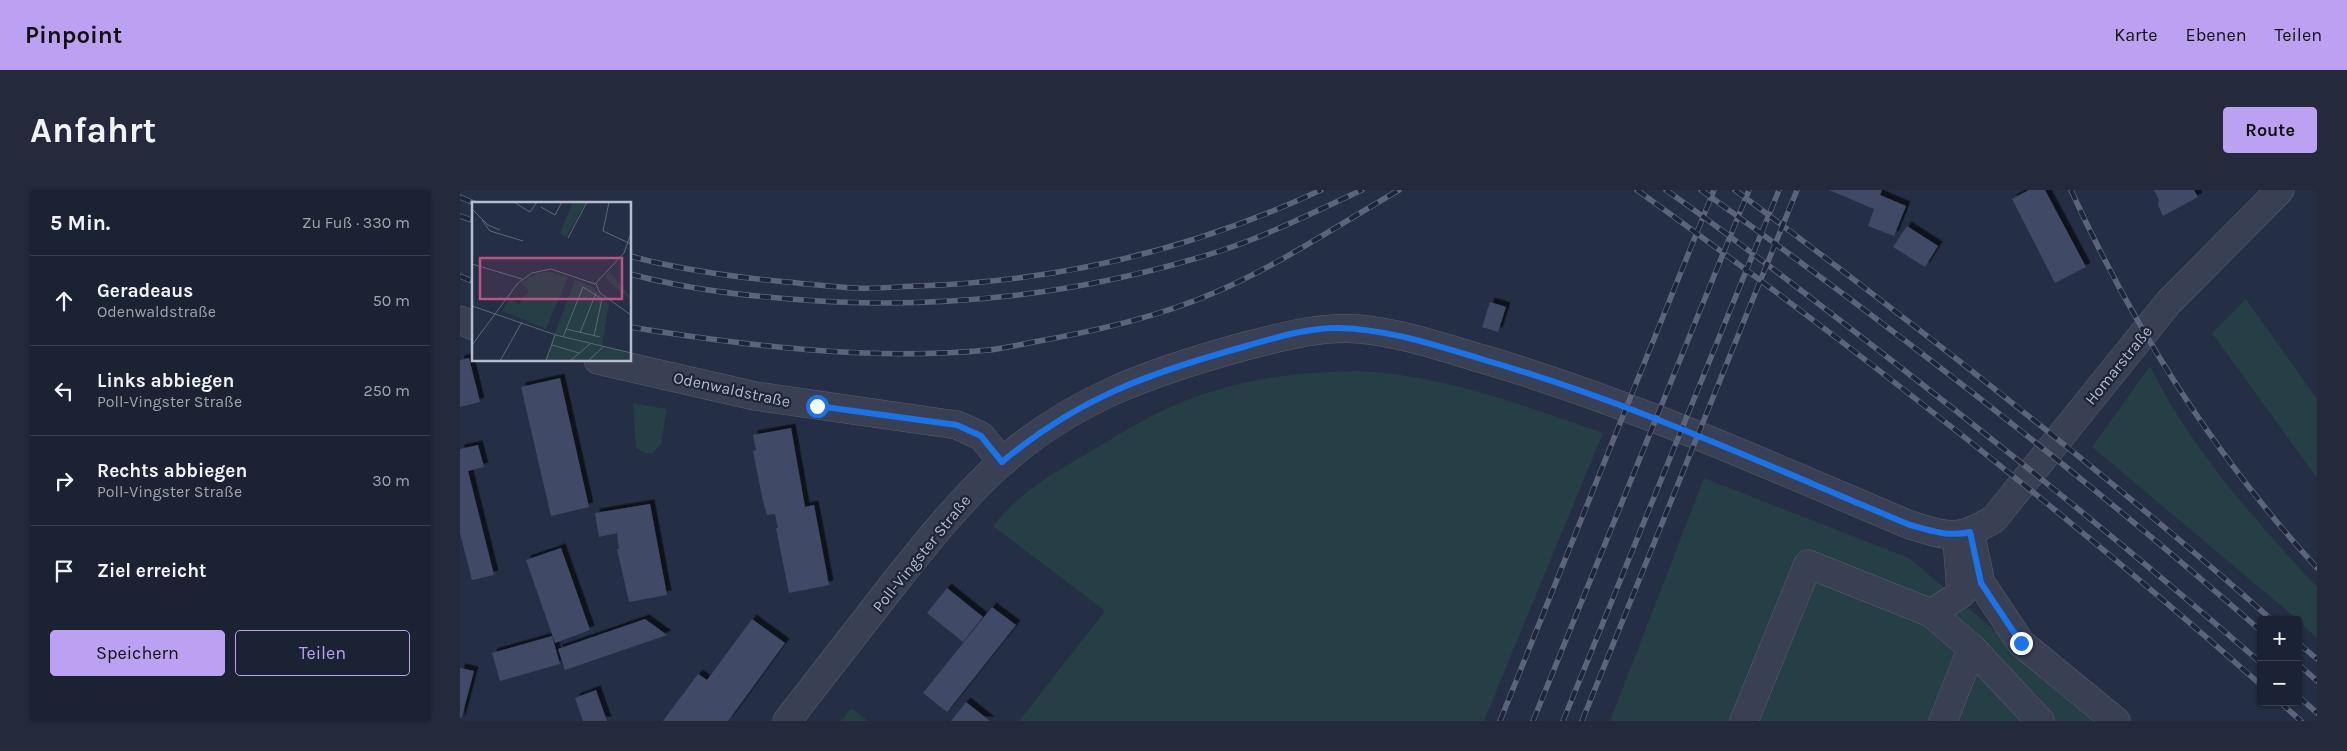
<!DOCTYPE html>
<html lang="de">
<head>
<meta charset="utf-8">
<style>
	:root { --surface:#1b2233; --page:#242a3b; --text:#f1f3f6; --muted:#a0a4ac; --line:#393f4e; --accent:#bca0f2 }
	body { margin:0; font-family:Karla,sans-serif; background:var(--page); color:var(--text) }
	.controls { position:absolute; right:15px; bottom:15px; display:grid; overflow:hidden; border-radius:5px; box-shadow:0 1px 4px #0004 }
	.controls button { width:45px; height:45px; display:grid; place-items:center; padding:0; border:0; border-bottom:1px solid var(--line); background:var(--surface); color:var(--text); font:25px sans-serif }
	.stop { position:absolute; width:15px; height:15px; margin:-11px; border:4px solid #1a73e8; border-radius:50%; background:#fff }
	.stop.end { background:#1a73e8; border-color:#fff; box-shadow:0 1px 5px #0008 }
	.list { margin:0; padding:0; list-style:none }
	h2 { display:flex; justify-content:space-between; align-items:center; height:65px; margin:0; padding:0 20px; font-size:21px }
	h2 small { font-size:16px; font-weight:400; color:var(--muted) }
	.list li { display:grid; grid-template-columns:32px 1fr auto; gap:15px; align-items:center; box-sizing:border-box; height:90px; padding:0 20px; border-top:1px solid var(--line) }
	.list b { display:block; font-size:19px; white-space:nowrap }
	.list p { margin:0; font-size:16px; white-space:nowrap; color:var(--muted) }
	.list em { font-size:16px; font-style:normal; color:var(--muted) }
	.actions { display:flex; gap:10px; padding:15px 20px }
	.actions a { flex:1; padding:11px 0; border:1px solid var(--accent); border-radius:5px; text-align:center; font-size:18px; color:var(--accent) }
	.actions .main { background:var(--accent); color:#111 }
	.icon { flex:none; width:28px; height:28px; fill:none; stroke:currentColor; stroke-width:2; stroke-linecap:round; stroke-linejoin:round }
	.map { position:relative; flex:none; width:1857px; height:531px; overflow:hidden; border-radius:5px }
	header { display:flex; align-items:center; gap:30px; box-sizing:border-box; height:70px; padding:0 25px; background:var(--accent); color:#111 }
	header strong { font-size:24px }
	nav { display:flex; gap:28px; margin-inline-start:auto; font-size:18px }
	.intro { display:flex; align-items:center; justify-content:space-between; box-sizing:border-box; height:120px; padding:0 30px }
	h1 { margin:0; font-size:35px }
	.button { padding:12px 22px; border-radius:5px; background:var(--accent); color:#111; font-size:18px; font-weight:700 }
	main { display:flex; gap:30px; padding:0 30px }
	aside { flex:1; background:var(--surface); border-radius:5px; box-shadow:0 1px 4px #0004 }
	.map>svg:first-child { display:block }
	.green { fill:#263e45 }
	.building { fill:#404a65; filter:url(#shadow) }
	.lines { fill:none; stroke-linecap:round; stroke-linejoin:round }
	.minor-casing { stroke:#575e71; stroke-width:29 }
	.minor { stroke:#394054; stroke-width:28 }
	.rail-casing { stroke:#5b647b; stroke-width:5.5 }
	.rail { stroke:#1e2539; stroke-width:4; stroke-dasharray:11; stroke-linecap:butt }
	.route { stroke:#1a73e8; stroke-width:6 }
	.labels { text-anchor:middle; stroke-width:4.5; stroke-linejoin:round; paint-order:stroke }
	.street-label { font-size:16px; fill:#b6bccd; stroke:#1e2539 }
	.inset-road { fill:none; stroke:#5e677b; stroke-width:1 }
	.view { fill:#be5183; fill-opacity:0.15; stroke:#be5183; stroke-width:2.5 }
	.inset-edge { fill:none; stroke:#b6bccd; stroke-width:2.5 }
</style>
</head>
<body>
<header>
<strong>Pinpoint</strong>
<nav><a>Karte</a><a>Ebenen</a><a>Teilen</a></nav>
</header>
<div class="intro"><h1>Anfahrt</h1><a class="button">Route</a></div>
<main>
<aside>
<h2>5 Min.<small>Zu Fuß · 330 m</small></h2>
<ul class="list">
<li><svg class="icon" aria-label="ahead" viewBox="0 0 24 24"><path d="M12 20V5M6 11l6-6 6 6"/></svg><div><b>Geradeaus</b><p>Odenwaldstraße</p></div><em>50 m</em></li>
<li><svg class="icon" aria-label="left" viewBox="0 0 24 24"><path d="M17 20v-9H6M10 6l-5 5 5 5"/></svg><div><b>Links abbiegen</b><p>Poll-Vingster Straße</p></div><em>250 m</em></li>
<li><svg class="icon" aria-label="right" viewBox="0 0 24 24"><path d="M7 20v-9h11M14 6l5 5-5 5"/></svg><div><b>Rechts abbiegen</b><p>Poll-Vingster Straße</p></div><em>30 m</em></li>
<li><svg class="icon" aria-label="arrive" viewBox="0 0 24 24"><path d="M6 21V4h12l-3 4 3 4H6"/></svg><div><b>Ziel erreicht</b></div></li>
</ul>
<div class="actions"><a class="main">Speichern</a><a>Teilen</a></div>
</aside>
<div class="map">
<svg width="1857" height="531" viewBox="0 0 1857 531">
	<defs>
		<filter id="shadow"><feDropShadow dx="4.5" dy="-4.5" stdDeviation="0" flood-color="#0009"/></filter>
	</defs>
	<rect width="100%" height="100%" fill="#242e44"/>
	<g class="green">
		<path d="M1786 109 1857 209V288L1752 143Z"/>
		<path d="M1690 176C1731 259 1795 330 1857 397V448L1838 430 1632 257Z"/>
		<path d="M895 181C982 184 1062 215 1143 243L1024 531H559L645 421 533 336C562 300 589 286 628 263 653 248 678 232 704 220 764 191 830 182 895 181Z"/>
		<path d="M173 213 207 219 201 254 192 263H185L176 258Z"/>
		<path d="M1244 288 1449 368 1642 531H1150Z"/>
		<path d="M391 518 408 531H381Z"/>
	</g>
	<g class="building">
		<path d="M1369 0H1422L1420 5 1446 16 1434 46 1408 36 1414 19Z"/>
		<path d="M1569 0H1585L1626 77 1595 93 1552 9Z"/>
		<path d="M1694 0H1734L1738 7 1703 26 1698 15 1699 10Z"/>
		<path d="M1447 36 1478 56 1465 77 1433 57Z"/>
		<path d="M1030 112 1046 117 1038 142 1022 137Z"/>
		<path d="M9 168 20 212 0 217V170Z"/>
		<path d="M100 188 129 317 91 326 61 197Z"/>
		<path d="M331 238 345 317 354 315 369 395 329 403 316 338H318L315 324 307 325 303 311 293 261 296 260 293 245Z"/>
		<path d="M18 255 24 277 8 281 34 385 12 390 0 343V259Z"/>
		<path d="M190 314 207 405 169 412 157 359H159L157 343 139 347 135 323Z"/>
		<path d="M101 358 130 440 95 453 66 370Z"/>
		<path d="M487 398 523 427 503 452 467 423Z"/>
		<path d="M532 417 556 435 487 522 463 503Z"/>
		<path d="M185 429 207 445 105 480 98 459Z"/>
		<path d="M292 429 325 453 268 531H203L238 484 247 490Z"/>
		<path d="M92 446 100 474 40 491 32 463Z"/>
		<path d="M0 478 14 481 1 530 0 529Z"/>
		<path d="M136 500 147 531H123L115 508Z"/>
		<path d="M506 512 530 531H491Z"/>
	</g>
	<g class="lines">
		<g class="minor-casing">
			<g id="minor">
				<path d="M0 130 14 136"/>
				<path d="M138 170 295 206 497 235 521 246 543 272"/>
				<path d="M1510 342 1521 393 1561 453 1656 531"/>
				<path d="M1471 423 1501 404 1497 349"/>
				<path d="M327 531C362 486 397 441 432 396 467 352 500 310 541 273 613 209 691 182 782 157 821 147 858 136 899 139 942 143 985 158 1026 170 1172 213 1310 276 1450 335 1490 347 1497 351 1534 329L1708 113 1820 0"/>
				<path d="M1284 531 1348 374 1471 423 1512 458 1580 531"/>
				<path d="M1483 531 1512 458"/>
			</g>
		</g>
		<use href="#minor" class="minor"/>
		<g class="rail-casing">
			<g id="rail">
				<path d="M1177 0C1392 155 1602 319 1801 495"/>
				<path d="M1206 0C1280 52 1351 108 1422 163 1551 263 1678 366 1801 473"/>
				<path d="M1241 0C1434 138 1622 284 1801 441"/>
				<path d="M1275 0C1459 137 1640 278 1812 430"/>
				<path d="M1611 0C1674 139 1754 265 1857 378"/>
				<path d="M0 7 16 14"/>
				<path d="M0 26 14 31"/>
				<path d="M170 66C221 80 274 87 327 92 349 94 372 97 395 98 415 99 435 97 455 96 598 92 732 60 861 0"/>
				<path d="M170 84C223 98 276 105 330 109 477 121 623 105 763 60 811 44 856 21 902 0"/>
				<path d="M0 86 14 92"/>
				<path d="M170 137C287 156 410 171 529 160 547 158 566 153 585 150 643 139 701 126 756 102 821 74 878 35 939 0"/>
				<path d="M1838 453 1857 469"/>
				<path d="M1838 474 1857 491"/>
				<path d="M1838 506 1857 523"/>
				<path d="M1820 512 1841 531"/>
				<path d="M1040 531 1254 0"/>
				<path d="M1073 531 1289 0"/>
				<path d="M1103 531 1319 0"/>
				<path d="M1122 531 1337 0"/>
			</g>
		</g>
		<use href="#rail" class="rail"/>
	</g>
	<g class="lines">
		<path class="route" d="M357 216 497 235 521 246 542 272C618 208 689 183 783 157 814 148 845 138 878 138 927 139 975 155 1021 169 1169 211 1308 276 1450 335 1471 341 1489 347 1510 342L1521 393 1561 453"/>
	</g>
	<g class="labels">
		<g class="street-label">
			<text transform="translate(1658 175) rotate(-51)" y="6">Homarstraße</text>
			<text transform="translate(272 199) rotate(12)" y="6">Odenwaldstraße</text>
			<text transform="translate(461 363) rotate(-51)" y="6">Poll-Vingster Straße</text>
		</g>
	</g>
	<g transform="translate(12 12)">
		<rect width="159" height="159" fill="#242e44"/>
		<path d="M101 0H114L94 35 88 31ZM137 69 159 95V98L133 76ZM79 70 96 75 74 127 30 109 38 96 47 102 57 88 49 82 52 79 66 71ZM103 78 119 84 137 102 130 144 159 152V159H72Z" fill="#263e45"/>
		<path class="inset-road" d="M42 0 58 10 65 0M137 0 131 29 159 42M69 5 83 13 90 0M0 7 16 23 28 28M10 18 18 29 51 39M96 36 115 0M0 62 50 77M123 82 152 51 159 31M124 82 128 91 159 113M0 104 84 133 159 151M94 127 128 135M108 131 124 91M91 135 111 85 130 97 122 134M0 143 46 81 60 71 79 67 123 82M80 143 107 151M28 159 50 120M74 159 83 133M98 159 118 142M116 159 132 144"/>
		<path class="view" d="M8 56H150V97H8Z"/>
		<rect width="159" height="159" class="inset-edge"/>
	</g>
</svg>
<div class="controls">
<button>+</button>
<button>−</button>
</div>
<div class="stop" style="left:357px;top:216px"></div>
<div class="stop end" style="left:1561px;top:453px"></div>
</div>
</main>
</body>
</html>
